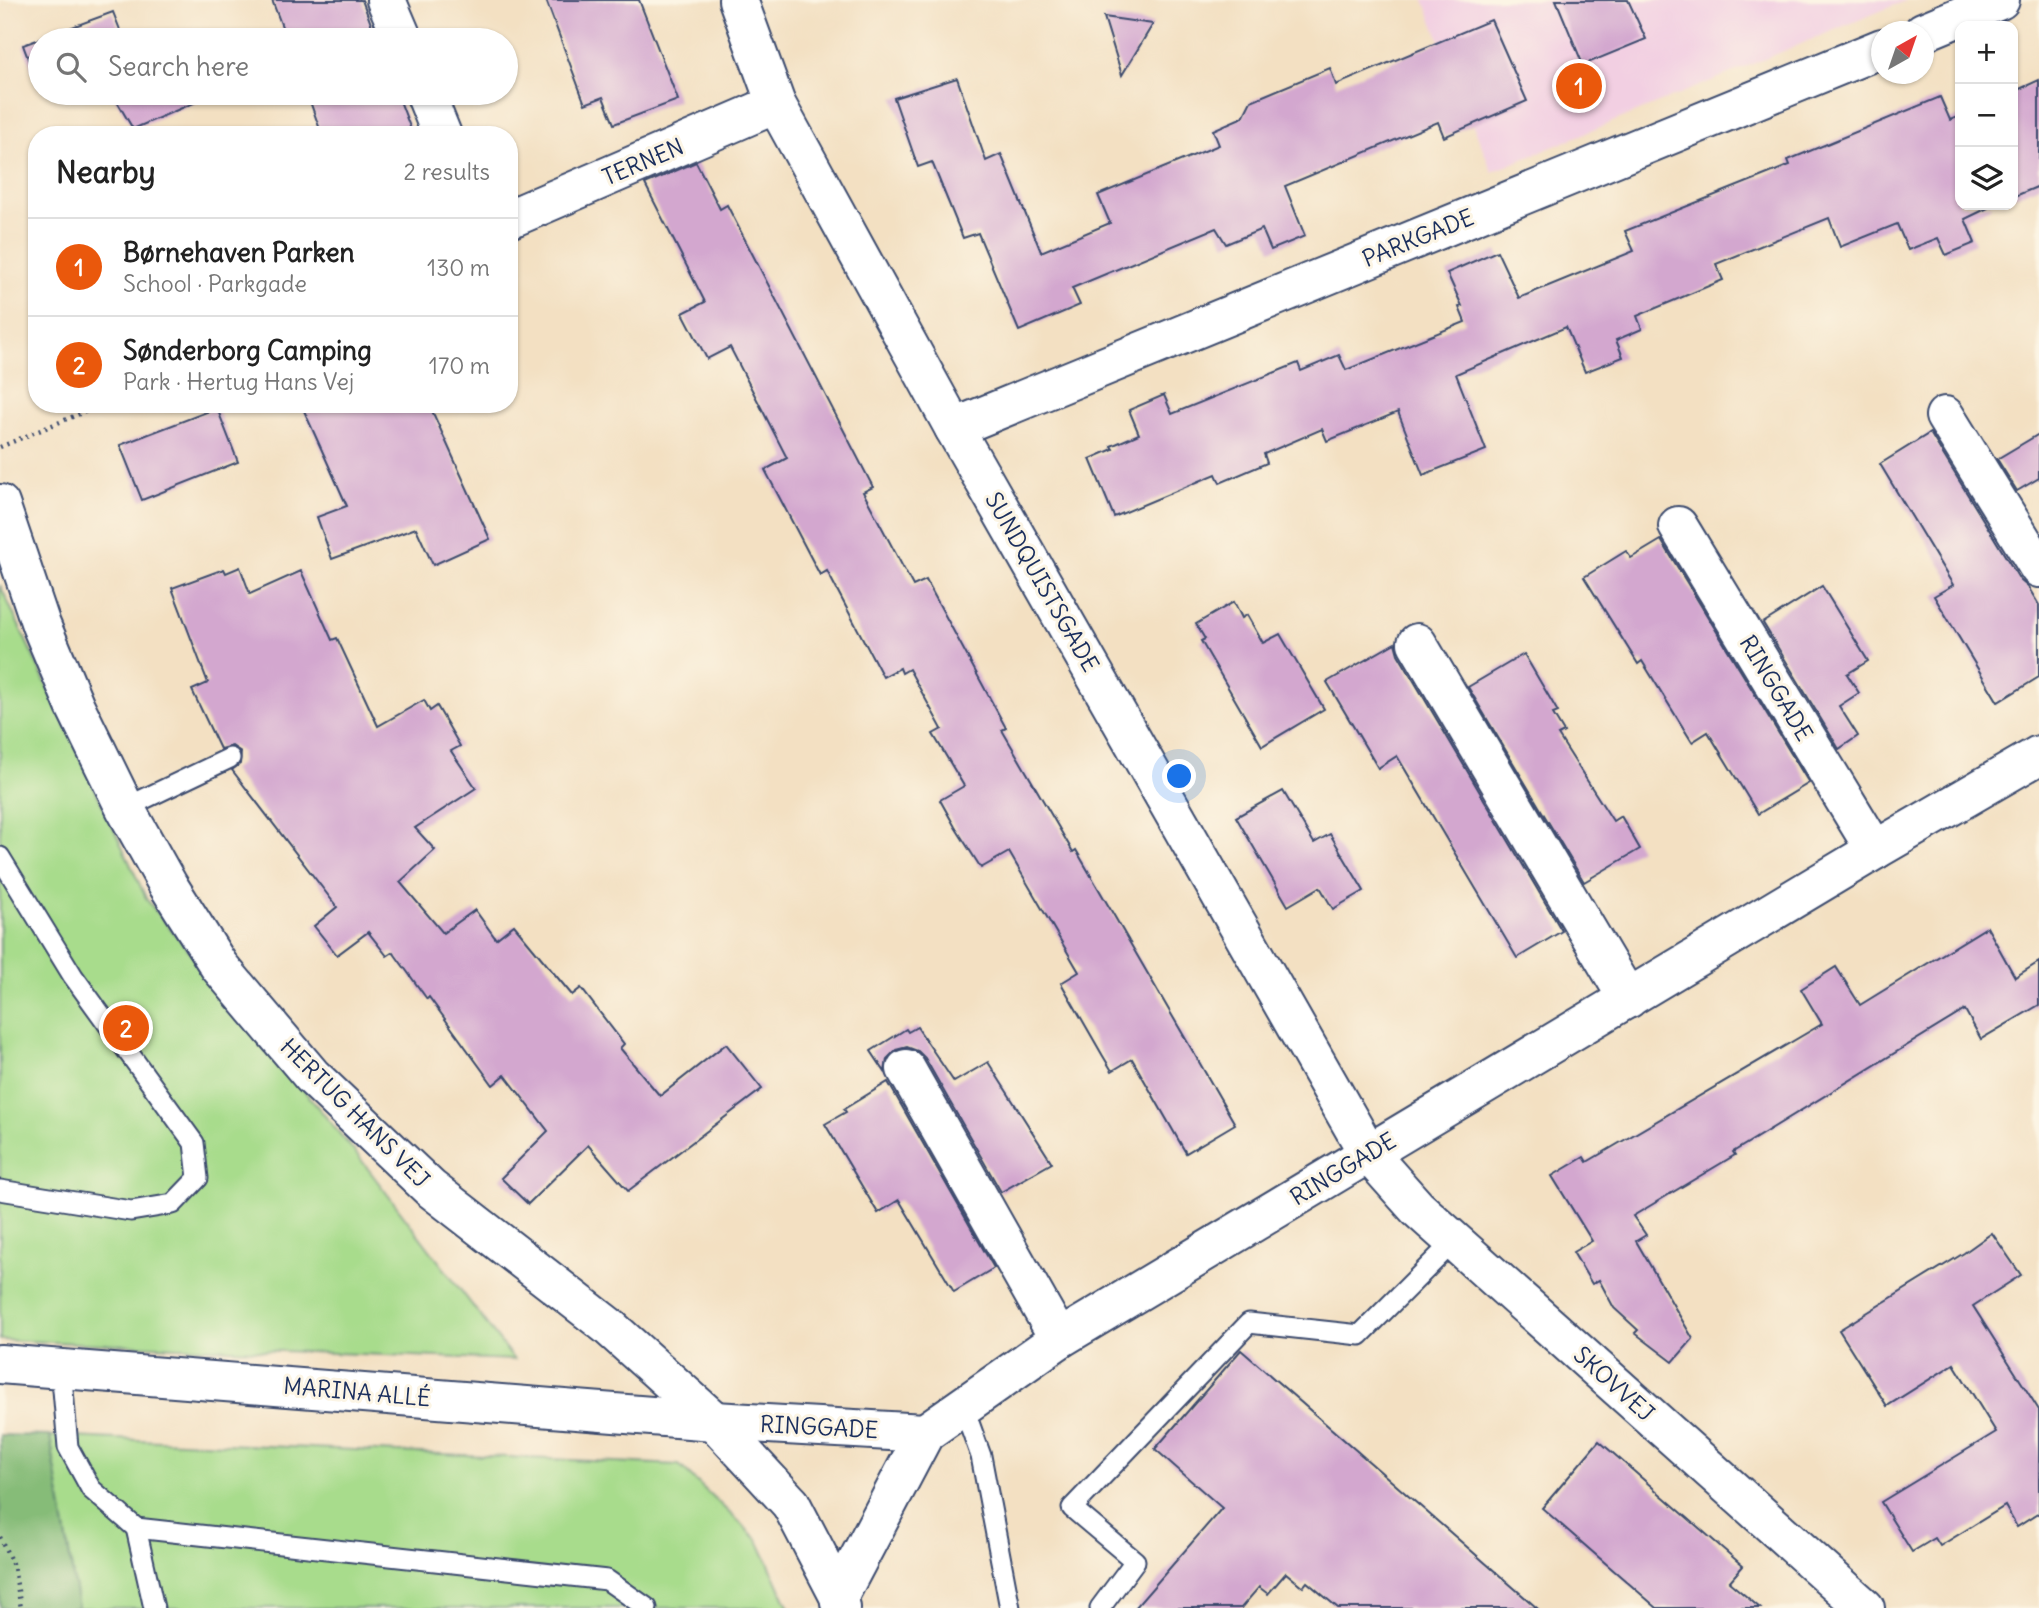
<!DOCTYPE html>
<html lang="en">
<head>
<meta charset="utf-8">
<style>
	:root { --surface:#fff; --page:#f6f6f6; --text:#222; --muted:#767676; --line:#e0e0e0; --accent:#ea580c }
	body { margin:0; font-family:Delius,sans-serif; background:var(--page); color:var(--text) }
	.controls { position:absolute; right:21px; top:21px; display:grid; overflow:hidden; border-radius:14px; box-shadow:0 2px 5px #0004 }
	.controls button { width:63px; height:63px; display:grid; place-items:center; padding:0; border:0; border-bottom:2px solid var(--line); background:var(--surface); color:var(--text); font:35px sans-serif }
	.compass { position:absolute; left:1871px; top:21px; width:63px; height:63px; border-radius:50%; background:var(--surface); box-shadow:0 2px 5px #0004; rotate:40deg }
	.you { position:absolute; left:1180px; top:777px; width:24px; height:24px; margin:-18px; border:5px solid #fff; border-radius:50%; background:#1a73e8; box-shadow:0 0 0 10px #1a73e833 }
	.badge { display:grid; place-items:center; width:46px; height:46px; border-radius:50%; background:var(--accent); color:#fff; font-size:23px; font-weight:700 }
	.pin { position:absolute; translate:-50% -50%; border:4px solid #fff; box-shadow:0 2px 7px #0006 }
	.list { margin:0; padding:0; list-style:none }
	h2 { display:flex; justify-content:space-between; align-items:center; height:91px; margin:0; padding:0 28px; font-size:30px }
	h2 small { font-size:23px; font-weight:400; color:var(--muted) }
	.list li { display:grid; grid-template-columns:46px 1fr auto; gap:21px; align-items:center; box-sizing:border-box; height:98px; padding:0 28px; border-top:2px solid var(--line) }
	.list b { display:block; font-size:26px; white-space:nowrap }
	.list p { margin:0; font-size:23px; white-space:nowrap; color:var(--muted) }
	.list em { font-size:23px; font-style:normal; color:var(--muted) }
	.icon { flex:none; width:38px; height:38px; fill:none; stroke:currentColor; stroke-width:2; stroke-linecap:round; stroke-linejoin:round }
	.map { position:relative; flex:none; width:2039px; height:1608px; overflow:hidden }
	.search { position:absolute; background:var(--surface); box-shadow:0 2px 5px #0004; left:28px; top:28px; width:490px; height:77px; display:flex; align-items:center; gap:18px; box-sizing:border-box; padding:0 24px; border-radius:38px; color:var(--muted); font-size:26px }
	.panel { position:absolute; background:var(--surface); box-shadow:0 2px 5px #0004; left:28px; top:126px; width:490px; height:287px; border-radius:28px }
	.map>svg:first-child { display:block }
	.built { fill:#f2cfe2 }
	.green { fill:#a8dc8c; stroke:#628675; stroke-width:2 }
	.forest { fill:#86bc78; stroke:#50766b; stroke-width:2 }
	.building { fill:#d3a7cf }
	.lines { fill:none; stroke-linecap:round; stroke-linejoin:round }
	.service-casing { stroke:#3b4a6d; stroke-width:23 }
	.minor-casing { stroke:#3b4a6d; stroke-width:42 }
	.tertiary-casing { stroke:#3b4a6d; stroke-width:42 }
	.path { stroke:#3b4a6d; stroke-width:4.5; stroke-dasharray:2 5; stroke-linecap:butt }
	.service { stroke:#fff; stroke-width:19 }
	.minor { stroke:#fff; stroke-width:38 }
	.tertiary { stroke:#fff; stroke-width:38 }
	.labels { text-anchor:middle; stroke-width:6; stroke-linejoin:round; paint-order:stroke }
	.street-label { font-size:23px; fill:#1b2f5e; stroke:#fcf5e5 }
</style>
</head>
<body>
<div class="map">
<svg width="2039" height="1608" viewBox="0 0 2039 1608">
	<rect width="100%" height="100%" fill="#fcf5e5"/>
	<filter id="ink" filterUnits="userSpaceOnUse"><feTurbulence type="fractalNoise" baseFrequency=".0143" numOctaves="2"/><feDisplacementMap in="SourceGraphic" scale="14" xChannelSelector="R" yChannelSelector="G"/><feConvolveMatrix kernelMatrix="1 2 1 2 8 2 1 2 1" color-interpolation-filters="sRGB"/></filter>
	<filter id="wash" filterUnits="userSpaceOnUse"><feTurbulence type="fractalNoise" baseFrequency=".00686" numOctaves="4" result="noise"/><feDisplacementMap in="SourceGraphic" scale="28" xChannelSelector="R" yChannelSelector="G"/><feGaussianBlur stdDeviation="1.57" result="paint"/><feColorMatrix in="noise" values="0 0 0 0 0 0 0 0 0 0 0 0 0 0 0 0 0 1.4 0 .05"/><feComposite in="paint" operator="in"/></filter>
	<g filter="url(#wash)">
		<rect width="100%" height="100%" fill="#f3e0c2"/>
		<path class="built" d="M1424 0H1907L1492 172Z"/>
		<g class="green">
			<path d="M0 585 147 900 359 1157 514 1360 0 1340Z"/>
			<path d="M50 1436 679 1465 758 1540 789 1608H78Z"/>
		</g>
		<path class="forest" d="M0 1435 50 1436 78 1608H0Z"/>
		<g id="blocks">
			<g class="building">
				<path d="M272 0H362L377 40H287Z"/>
				<path d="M546 0H639L678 100 614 124 603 97 585 104Z"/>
				<path d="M1556 0H1628L1646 39 1583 65Z"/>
				<path d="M113 12 124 40H40L39 88 23 45Z"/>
				<path d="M1104 17 1153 24 1122 75Z"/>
				<path d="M1491 20 1527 101 1444 137 1438 122 1285 186 1305 236 1271 250 1262 229 1226 244 1216 228 1072 288 1080 305 1019 331 978 233 963 238 932 162 918 167 894 98 957 78 986 161 1001 154 1041 252 1110 223 1098 195 1219 145 1213 130 1243 117 1251 101 1330 68 1336 85Z"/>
				<path d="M2039 80V186L2013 197V92Z"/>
				<path d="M112 93H217L133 129Z"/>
				<path d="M307 93H397L413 135H322Z"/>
				<path d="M1940 97 1950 120 1960 116V205H1994L1965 219 1975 243 1946 255 1938 238 1908 250 1897 224 1840 247 1829 218 1716 264 1723 280 1637 316 1642 329 1616 340 1623 357 1585 372 1566 327 1456 374 1486 450 1423 475 1398 412 1327 441 1322 429 1264 454 1267 463 1220 483 1216 474 1114 517 1090 459 1113 449 1111 446 1139 434 1129 410 1164 395 1172 414 1298 363 1301 371 1339 355 1346 370 1465 322 1459 307 1462 306 1447 273 1497 251 1519 298 1634 251 1625 231 1790 165 1788 160Z"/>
				<path d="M696 162 720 209 727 205 873 487 863 492 913 586 926 580 1006 728 1002 730 1073 852 1076 850 1235 1124 1186 1153 1132 1059 1112 1071 1103 1056 1061 983 1079 972 1009 852 981 868 955 827 940 800 964 786 933 734 942 729 909 669 902 673 900 668 883 677 827 571 820 575 765 470 787 458 730 347 707 359 683 313 705 302 645 184Z"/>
				<path d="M301 404H429L490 539 433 565 416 528 332 559 317 517 347 506Z"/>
				<path d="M217 408 238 462 142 500 120 445Z"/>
				<path d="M1930 433 2020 580 2028 587 2039 605V677L1998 702 1934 596 1953 585 1880 464Z"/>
				<path d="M2039 434V478L2017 491 1997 459Z"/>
				<path d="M1661 540 1809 783 1758 814 1708 732 1692 742 1642 661 1638 664 1584 577 1626 551 1631 558Z"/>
				<path d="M240 567 250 594 301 571 332 640 337 638 378 726 424 700 430 711 437 706 460 746 451 751 476 788 415 828 435 850 400 882 443 933 475 910 496 939 514 925 572 995 581 988 624 1044 620 1048 660 1096 726 1044 762 1089 628 1191 588 1145 528 1204 501 1178 548 1131 505 1075 493 1085 429 997 427 999 393 952 387 956 368 932 337 955 314 926 337 907 232 770 240 764 241 752 232 746 220 749 192 690 208 683 172 588 224 569 226 573Z"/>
				<path d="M1822 586 1868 661 1847 674 1859 693 1839 706 1858 736 1839 749 1763 623Z"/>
				<path d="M1234 602 1242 618 1247 615 1263 643 1280 634 1324 709 1262 746 1201 641 1205 639 1196 624Z"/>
				<path d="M1395 643 1398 654 1562 931 1517 958 1397 756 1378 768 1327 682Z"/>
				<path d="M1524 654 1558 712 1553 714 1564 732 1558 735 1613 821 1621 816 1640 849 1584 882 1468 687Z"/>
				<path d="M1283 791 1314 843 1330 834 1364 891 1333 909 1320 887 1288 906 1236 817Z"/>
				<path d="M1987 927 2015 977 2039 962V1005L1981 1039 1965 1010 1733 1152 1735 1155 1633 1216 1646 1235 1636 1241 1693 1339 1673 1362 1635 1333 1638 1330 1614 1308 1599 1280 1592 1284 1573 1252 1592 1241 1552 1176 1584 1157 1587 1162 1822 1024 1801 989 1836 967 1860 1005Z"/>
				<path d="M917 1027 954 1082 988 1062 1052 1163 1001 1192 925 1058 918 1051 907 1047 896 1050 887 1059 885 1072 871 1051 906 1029 908 1032Z"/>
				<path d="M888 1082 994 1268 954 1292 899 1200 878 1213 825 1124 846 1112 844 1109Z"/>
				<path d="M1992 1233 2021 1275 1973 1306 2039 1410V1513L2017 1527 2005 1506 1940 1546 1935 1538 1912 1552 1881 1502 1996 1432 1954 1364 1887 1406 1839 1330 1964 1253Z"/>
				<path d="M1241 1350 1537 1608H1338L1307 1582 1303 1587 1286 1573 1268 1594 1259 1587 1241 1608H1135L1222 1508 1155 1449Z"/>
				<path d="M1599 1441 1743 1566 1729 1582 1760 1608H1657L1542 1508Z"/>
			</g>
		</g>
	</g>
	<g filter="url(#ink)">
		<use href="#blocks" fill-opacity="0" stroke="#3b4a6d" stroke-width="2"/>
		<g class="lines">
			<g class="service-casing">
				<g id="service">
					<path d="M125 808 230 758"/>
					<path d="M0 857 73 976 194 1143 198 1178 173 1204 131 1211 0 1190"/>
					<path d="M61 1367 68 1447 91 1489 136 1528 607 1580 647 1608"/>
					<path d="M963 1406 981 1456 1010 1608"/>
					<path d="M136 1528 154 1608"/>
					<path d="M1100 1608 1135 1561 1072 1508 1249 1323 1360 1335 1454 1241"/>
				</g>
			</g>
			<g class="minor-casing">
				<g id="minor">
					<path d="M386 0 403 40"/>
					<path d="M738 0 776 104 954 428 1368 1153 1417 1208 1865 1608"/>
					<path d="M1923 32 2000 0"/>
					<path d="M425 93 442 135"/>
					<path d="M509 219 776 104"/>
					<path d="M1945 416 2039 568"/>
					<path d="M954 428 1882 48"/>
					<path d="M0 504 41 625 75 706 125 808 168 885 219 966 312 1076 430 1188 608 1326 714 1421 791 1504"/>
					<path d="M1678 526 1875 850"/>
					<path d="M1417 643 1628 999"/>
					<path d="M906 1069 1059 1339"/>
					<path d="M0 1364 714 1421"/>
				</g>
			</g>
			<g class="tertiary-casing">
				<g id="tertiary">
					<path d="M714 1421 925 1433"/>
					<path d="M791 1504 839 1596 841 1608"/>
					<path d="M839 1596 925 1433 1059 1339 1875 850 2039 755"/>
				</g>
			</g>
			<g class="path">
				<path d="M0 447 103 404"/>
				<path d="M0 1537 14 1568 21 1608"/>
			</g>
			<use href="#service" class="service"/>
			<use href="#minor" class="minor"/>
			<use href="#tertiary" class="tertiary"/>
		</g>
	</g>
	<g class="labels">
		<g class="street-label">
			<text transform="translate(643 162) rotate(-23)" y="8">TERNEN</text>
			<text transform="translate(1418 238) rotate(-22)" y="8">PARKGADE</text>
			<text transform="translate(1042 582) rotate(60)" y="8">SUNDQUISTSGADE</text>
			<text transform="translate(1776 688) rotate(59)" y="8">RINGGADE</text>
			<text transform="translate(355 1113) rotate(45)" y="8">HERTUG HANS VEJ</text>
			<text transform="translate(1343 1169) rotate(-31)" y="8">RINGGADE</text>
			<text transform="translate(1614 1384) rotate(42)" y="8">SKOVVEJ</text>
			<text transform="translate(357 1392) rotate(5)" y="8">MARINA ALLÉ</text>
			<text transform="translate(819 1427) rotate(3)" y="8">RINGGADE</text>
		</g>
	</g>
</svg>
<div class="controls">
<button>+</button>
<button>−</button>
<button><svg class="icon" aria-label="layers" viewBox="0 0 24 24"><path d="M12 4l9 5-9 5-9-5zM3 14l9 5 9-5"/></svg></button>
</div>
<svg class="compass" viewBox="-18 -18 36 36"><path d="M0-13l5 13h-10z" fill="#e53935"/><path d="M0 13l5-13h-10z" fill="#767676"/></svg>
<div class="you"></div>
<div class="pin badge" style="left:1579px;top:86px">1</div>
<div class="pin badge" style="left:126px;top:1028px">2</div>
<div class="search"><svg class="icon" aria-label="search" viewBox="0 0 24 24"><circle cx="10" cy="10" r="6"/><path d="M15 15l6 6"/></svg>Search here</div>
<section class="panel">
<h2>Nearby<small>2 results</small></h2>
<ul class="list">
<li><span class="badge">1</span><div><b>Børnehaven Parken</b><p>School · Parkgade</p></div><em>130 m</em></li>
<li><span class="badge">2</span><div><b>Sønderborg Camping</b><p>Park · Hertug Hans Vej</p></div><em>170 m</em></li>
</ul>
</section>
</div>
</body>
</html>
